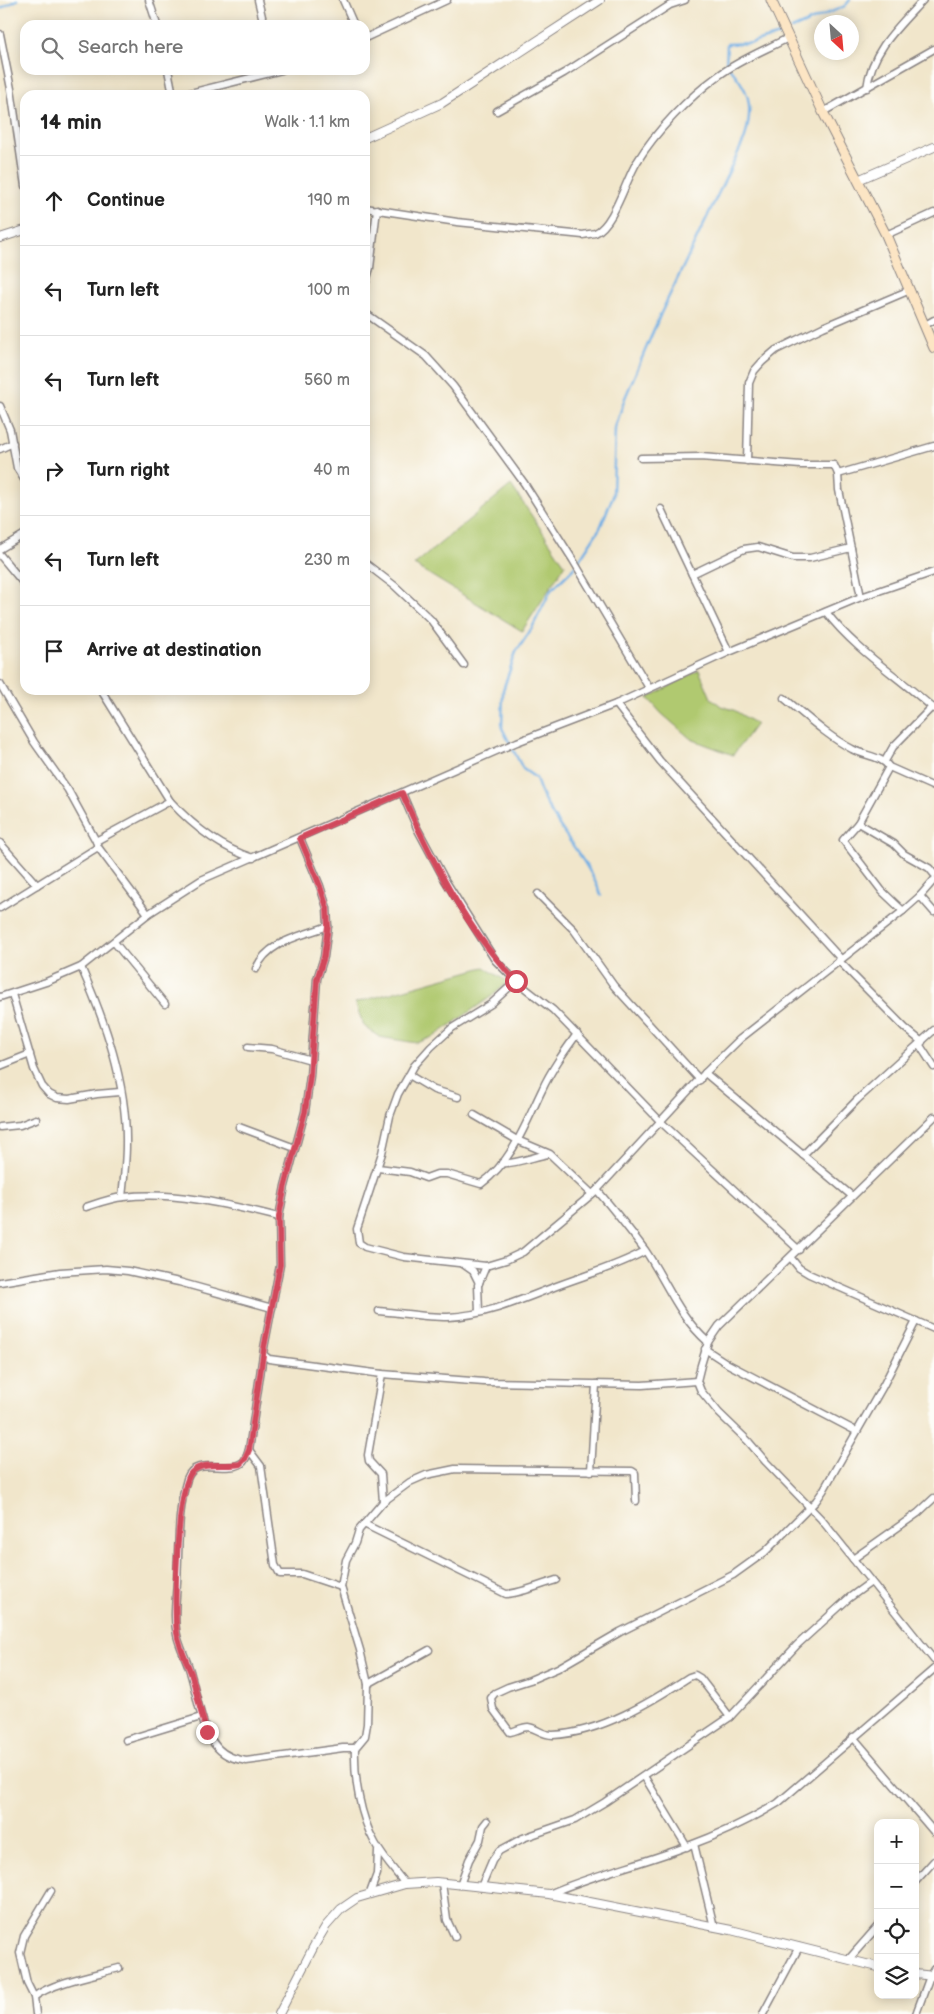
<!DOCTYPE html>
<html lang="en">
<head>
<meta charset="utf-8">
<style>
	:root { --surface:#fff; --page:#f2f2f2; --text:#222; --muted:#767676; --line:#e0e0e0 }
	body { margin:0; font-family:"Balsamiq Sans",sans-serif; background:var(--page); color:var(--text) }
	.controls { position:absolute; right:15px; bottom:15px; display:grid; overflow:hidden; border-radius:10px; box-shadow:0 2px 12px #0003 }
	.controls button { width:45px; height:45px; display:grid; place-items:center; padding:0; border:0; border-bottom:1px solid var(--line); background:var(--surface); color:var(--text); font:25px sans-serif }
	.compass { position:absolute; left:814px; top:15px; width:45px; height:45px; border-radius:50%; background:var(--surface); box-shadow:0 2px 12px #0003; rotate:154deg }
	.stop { position:absolute; width:15px; height:15px; margin:-11px; border:4px solid #d1495b; border-radius:50%; background:#fff }
	.stop.end { background:#d1495b; border-color:#fff; box-shadow:0 1px 5px #0008 }
	.list { margin:0; padding:0; list-style:none }
	h2 { display:flex; justify-content:space-between; align-items:center; height:65px; margin:0; padding:0 20px; font-size:21px }
	h2 small { font-size:16px; font-weight:400; color:var(--muted) }
	.list li { display:grid; grid-template-columns:32px 1fr auto; gap:15px; align-items:center; box-sizing:border-box; height:90px; padding:0 20px; border-top:1px solid var(--line) }
	.list b { display:block; font-size:19px; white-space:nowrap }
	.list em { font-size:16px; font-style:normal; color:var(--muted) }
	.icon { flex:none; width:28px; height:28px; fill:none; stroke:currentColor; stroke-width:2; stroke-linecap:round; stroke-linejoin:round }
	.map { position:relative; flex:none; width:934px; height:2014px; overflow:hidden }
	.search { position:absolute; background:var(--surface); box-shadow:0 2px 12px #0003; left:20px; top:20px; width:350px; height:55px; display:flex; align-items:center; gap:12px; box-sizing:border-box; padding:0 18px; border-radius:15px; color:var(--muted); font-size:19px }
	.panel { position:absolute; background:var(--surface); box-shadow:0 2px 12px #0003; left:20px; top:90px; width:350px; height:605px; border-radius:15px }
	.map>svg:first-child { display:block }
	.green { fill:#b0c96f; stroke:#697655 }
	.lines { fill:none; stroke-linecap:round; stroke-linejoin:round }
	.stream { stroke:#72afe4; stroke-width:2.5 }
	.minor-casing { stroke:#8a8483; stroke-width:9 }
	.tertiary-casing { stroke:#8a8483; stroke-width:10 }
	.secondary-casing { stroke:#8a8483; stroke-width:11 }
	.minor { stroke:#fff; stroke-width:6 }
	.tertiary { stroke:#fff; stroke-width:8 }
	.secondary { stroke:#fce5c4; stroke-width:9 }
	.route { stroke:#d1495b; stroke-width:6 }
</style>
</head>
<body>
<div class="map">
<svg width="934" height="2014" viewBox="0 0 934 2014">
	<rect width="100%" height="100%" fill="#fdfcf7"/>
	<filter id="ink" filterUnits="userSpaceOnUse"><feTurbulence type="fractalNoise" baseFrequency=".02" numOctaves="2"/><feDisplacementMap in="SourceGraphic" scale="10" xChannelSelector="R" yChannelSelector="G"/><feConvolveMatrix kernelMatrix="1 2 1 2 8 2 1 2 1" color-interpolation-filters="sRGB"/></filter>
	<filter id="wash" filterUnits="userSpaceOnUse"><feTurbulence type="fractalNoise" baseFrequency=".0096" numOctaves="4" result="noise"/><feDisplacementMap in="SourceGraphic" scale="20" xChannelSelector="R" yChannelSelector="G"/><feGaussianBlur stdDeviation="1.12" result="paint"/><feColorMatrix in="noise" values="0 0 0 0 0 0 0 0 0 0 0 0 0 0 0 0 0 1.4 0 .05"/><feComposite in="paint" operator="in"/></filter>
	<g filter="url(#wash)">
		<rect width="100%" height="100%" fill="#f1e6cb"/>
		<g class="green">
			<path d="M511 485 565 565 522 631 414 565Z"/>
			<path d="M699 670 711 698 721 706 734 710 756 724 733 755 691 739 661 713 648 698Z"/>
			<path d="M484 967 508 982 492 996 435 1036 417 1043 379 1037 364 1026 355 1003Z"/>
		</g>
		<g class="lines">
			<g class="stream">
				<path d="M0 9 17 0"/>
				<path d="M792 29 845 6 850 0"/>
				<path d="M601 895C585 852 548 822 536 778L523 769 502 728 503 690 516 652 532 628 551 590 574 568 600 528 613 496 615 428 625 398 661 313 745 138C754 104 750 90 726 64L727 44 752 43 779 35"/>
			</g>
		</g>
	</g>
	<g filter="url(#ink)">
		<g class="lines">
			<g class="minor-casing">
				<g id="minor">
					<path d="M149 0 157 25"/>
					<path d="M258 0 264 25"/>
					<path d="M343 0 354 25"/>
					<path d="M0 34 11 89 25 186"/>
					<path d="M365 38 447 0"/>
					<path d="M168 70 173 95"/>
					<path d="M867 88C871 51 899 26 923 0"/>
					<path d="M182 95 282 70"/>
					<path d="M497 111 564 73 670 5 685 0"/>
					<path d="M823 112 934 49"/>
					<path d="M365 208 457 222 583 235C587 234 591 234 595 233 614 225 626 179 637 162 655 132 689 97 718 76 739 60 765 50 788 38"/>
					<path d="M886 235 934 213"/>
					<path d="M365 285 370 268 377 209"/>
					<path d="M365 313 426 356 453 386 524 483 573 560 649 688"/>
					<path d="M925 325 934 320"/>
					<path d="M0 406 10 430 17 468 25 481"/>
					<path d="M0 449 13 443"/>
					<path d="M641 458 701 457 801 465H834L838 474 839 490 861 597"/>
					<path d="M747 461 749 383 754 371 762 362 776 350 823 327 910 290"/>
					<path d="M838 474 934 446"/>
					<path d="M661 509 729 652"/>
					<path d="M0 549 25 534"/>
					<path d="M0 555 25 585"/>
					<path d="M365 563 395 586 431 620 464 665"/>
					<path d="M692 574 744 549 758 547 793 558H810L851 548"/>
					<path d="M826 612C856 651 898 676 934 709"/>
					<path d="M0 684 34 742 68 790 96 841"/>
					<path d="M101 690 170 801C192 825 221 848 253 858"/>
					<path d="M784 698C806 716 827 736 852 749 864 756 882 756 889 767L934 787"/>
					<path d="M616 704 660 761 841 959"/>
					<path d="M885 761 893 747 932 707"/>
					<path d="M889 767 858 823 843 840 882 891 903 911"/>
					<path d="M402 793 417 828 445 880 495 960 516 981 553 1010 661 1122 799 1250"/>
					<path d="M858 823 894 844 904 854 929 868 934 874"/>
					<path d="M300 838 320 886 327 908 328 926 324 957 317 979 310 1076 305 1112 285 1186 279 1217 280 1265 264 1348 249 1450C247 1455 246 1460 242 1463 226 1474 195 1455 187 1479 177 1512 179 1549 177 1582 176 1600 173 1618 177 1635 180 1649 188 1661 191 1675 199 1701 202 1746 231 1757 236 1759 242 1760 246 1761L343 1748H355"/>
					<path d="M0 843 37 885"/>
					<path d="M538 894 574 930 614 986 700 1080"/>
					<path d="M920 896 934 912"/>
					<path d="M0 908 98 847"/>
					<path d="M148 914 98 847 96 841 170 801"/>
					<path d="M114 942 165 1004"/>
					<path d="M839 961 905 1028 922 1042"/>
					<path d="M81 967C105 1021 127 1083 126 1144 126 1161 124 1179 122 1197"/>
					<path d="M256 969C267 941 302 936 328 926"/>
					<path d="M516 981 491 1004 452 1028 431 1047 414 1066 409 1075 398 1094 390 1116 382 1153 357 1229 359 1243 365 1247 404 1257 486 1266 506 1260 523 1252 597 1190 705 1073 740 1039 903 911 920 896 934 880"/>
					<path d="M12 994 34 1069 42 1086 49 1094 57 1098 69 1099 97 1094 120 1092"/>
					<path d="M0 997 46 982 81 967 148 914 201 880 517 742 616 704 729 652 861 597 934 572"/>
					<path d="M919 1044 934 1067"/>
					<path d="M248 1047 272 1049 311 1060"/>
					<path d="M0 1066 30 1054"/>
					<path d="M705 1073 852 1196"/>
					<path d="M409 1075 434 1090 458 1097"/>
					<path d="M474 1115 517 1140 550 1154 592 1194"/>
					<path d="M934 1117 719 1326 708 1342 701 1365 697 1381 701 1391 719 1413 748 1441 766 1462 821 1519 934 1660"/>
					<path d="M0 1127 20 1125 36 1119"/>
					<path d="M239 1127 295 1148"/>
					<path d="M803 1155 857 1100 934 1030"/>
					<path d="M502 1163C512 1165 536 1156 548 1154"/>
					<path d="M378 1168 410 1172 426 1178 437 1174H447L481 1184C512 1162 526 1123 542 1090 551 1070 564 1052 577 1034"/>
					<path d="M597 1190C613 1209 630 1230 645 1250 666 1281 679 1317 708 1342"/>
					<path d="M86 1207C98 1203 111 1198 124 1197 176 1191 229 1205 279 1217"/>
					<path d="M791 1258 799 1268 809 1274 934 1329"/>
					<path d="M463 1264 473 1271 479 1283"/>
					<path d="M0 1282 60 1272 106 1269 128 1271 179 1282 272 1308"/>
					<path d="M379 1311C402 1313 425 1317 448 1317 484 1316 521 1300 554 1287 585 1275 616 1267 645 1251"/>
					<path d="M479 1312 478 1285 486 1266"/>
					<path d="M705 1349 728 1364 856 1431"/>
					<path d="M264 1355 269 1359 382 1374 484 1382 642 1385 697 1381"/>
					<path d="M382 1374 368 1455 369 1461 381 1474 383 1502"/>
					<path d="M249 1450 261 1466 275 1565 280 1574H302L341 1587"/>
					<path d="M591 1471 596 1384"/>
					<path d="M364 1524 506 1594C519 1594 543 1584 556 1580"/>
					<path d="M853 1559 918 1513 934 1498"/>
					<path d="M368 1684 429 1650"/>
					<path d="M730 1717 700 1678 695 1675 689 1677C651 1702 600 1733 553 1735 541 1735 537 1728 528 1727 522 1727 516 1731 510 1732L493 1709 491 1698 495 1693 508 1687 530 1680 558 1668 620 1632 733 1575 765 1552 816 1501 823 1491 883 1386 916 1321"/>
					<path d="M853 1737 934 1832"/>
					<path d="M126 1740 201 1717"/>
					<path d="M644 1776 687 1847"/>
					<path d="M694 1844 714 1927"/>
					<path d="M915 1882 934 1861"/>
					<path d="M442 1883 447 1920 455 1937"/>
					<path d="M405 1884C395 1871 383 1858 375 1843 360 1816 354 1779 355 1748L365 1736 367 1724 368 1684 360 1650 341 1587 346 1560 355 1543 359 1530 383 1502 410 1482 426 1475 455 1469 632 1471 635 1473 636 1501"/>
					<path d="M460 1885 469 1860 480 1840 483 1826 487 1821"/>
					<path d="M481 1887 492 1861 499 1851 523 1838 575 1820 605 1802 730 1717 797 1645 849 1598 871 1582"/>
					<path d="M370 1893 377 1874 378 1851"/>
					<path d="M549 1894C594 1874 642 1864 688 1846 718 1835 750 1820 778 1803L934 1669"/>
					<path d="M849 1959 878 1926"/>
					<path d="M34 1997C51 1983 97 1974 119 1968"/>
					<path d="M36 2014 34 1997 27 1983 20 1953 24 1936 51 1891"/>
					<path d="M763 2014 799 1947"/>
					<path d="M916 2014 930 1976 934 1969"/>
				</g>
			</g>
			<g class="tertiary-casing">
				<g id="tertiary">
					<path d="M365 138 442 103 600 0"/>
					<path d="M858 180 934 147"/>
					<path d="M0 238 25 230"/>
					<path d="M915 1974 934 1976"/>
					<path d="M279 2014 314 1946 326 1926 341 1909 357 1898 405 1884 436 1882 549 1894 731 1930 878 1967"/>
				</g>
			</g>
			<g class="secondary-casing">
				<path id="secondary" d="M771 0 823 112 886 235 934 348"/>
			</g>
			<use href="#minor" class="minor"/>
			<use href="#tertiary" class="tertiary"/>
			<use href="#secondary" class="secondary"/>
		</g>
	</g>
	<g class="lines" filter="url(#ink)">
		<path class="route" d="M207 1732C200 1712 197 1692 191 1673 186 1660 179 1647 177 1633 173 1610 177 1486 192 1472 203 1461 226 1467 240 1464L245 1459 249 1450 264 1348 280 1265 279 1217 285 1186 305 1112 310 1076 317 979 324 957 328 926 327 908 320 886 300 838 402 793C431 859 465 928 516 981"/>
	</g>
</svg>
<div class="controls">
<button>+</button>
<button>−</button>
<button><svg class="icon" aria-label="locate" viewBox="0 0 24 24"><circle cx="12" cy="12" r="6"/><path d="M12 2v4M12 18v4M2 12h4M18 12h4"/></svg></button>
<button><svg class="icon" aria-label="layers" viewBox="0 0 24 24"><path d="M12 4l9 5-9 5-9-5zM3 14l9 5 9-5"/></svg></button>
</div>
<svg class="compass" viewBox="-18 -18 36 36"><path d="M0-13l5 13h-10z" fill="#e53935"/><path d="M0 13l5-13h-10z" fill="#767676"/></svg>
<div class="stop" style="left:516px;top:981px"></div>
<div class="stop end" style="left:207px;top:1732px"></div>
<div class="search"><svg class="icon" aria-label="search" viewBox="0 0 24 24"><circle cx="10" cy="10" r="6"/><path d="M15 15l6 6"/></svg>Search here</div>
<section class="panel">
<h2>14 min<small>Walk · 1.1 km</small></h2>
<ul class="list">
<li><svg class="icon" aria-label="ahead" viewBox="0 0 24 24"><path d="M12 20V5M6 11l6-6 6 6"/></svg><div><b>Continue</b></div><em>190 m</em></li>
<li><svg class="icon" aria-label="left" viewBox="0 0 24 24"><path d="M17 20v-9H6M10 6l-5 5 5 5"/></svg><div><b>Turn left</b></div><em>100 m</em></li>
<li><svg class="icon" aria-label="left" viewBox="0 0 24 24"><path d="M17 20v-9H6M10 6l-5 5 5 5"/></svg><div><b>Turn left</b></div><em>560 m</em></li>
<li><svg class="icon" aria-label="right" viewBox="0 0 24 24"><path d="M7 20v-9h11M14 6l5 5-5 5"/></svg><div><b>Turn right</b></div><em>40 m</em></li>
<li><svg class="icon" aria-label="left" viewBox="0 0 24 24"><path d="M17 20v-9H6M10 6l-5 5 5 5"/></svg><div><b>Turn left</b></div><em>230 m</em></li>
<li><svg class="icon" aria-label="arrive" viewBox="0 0 24 24"><path d="M6 21V4h12l-3 4 3 4H6"/></svg><div><b>Arrive at destination</b></div></li>
</ul>
</section>
</div>
</body>
</html>
